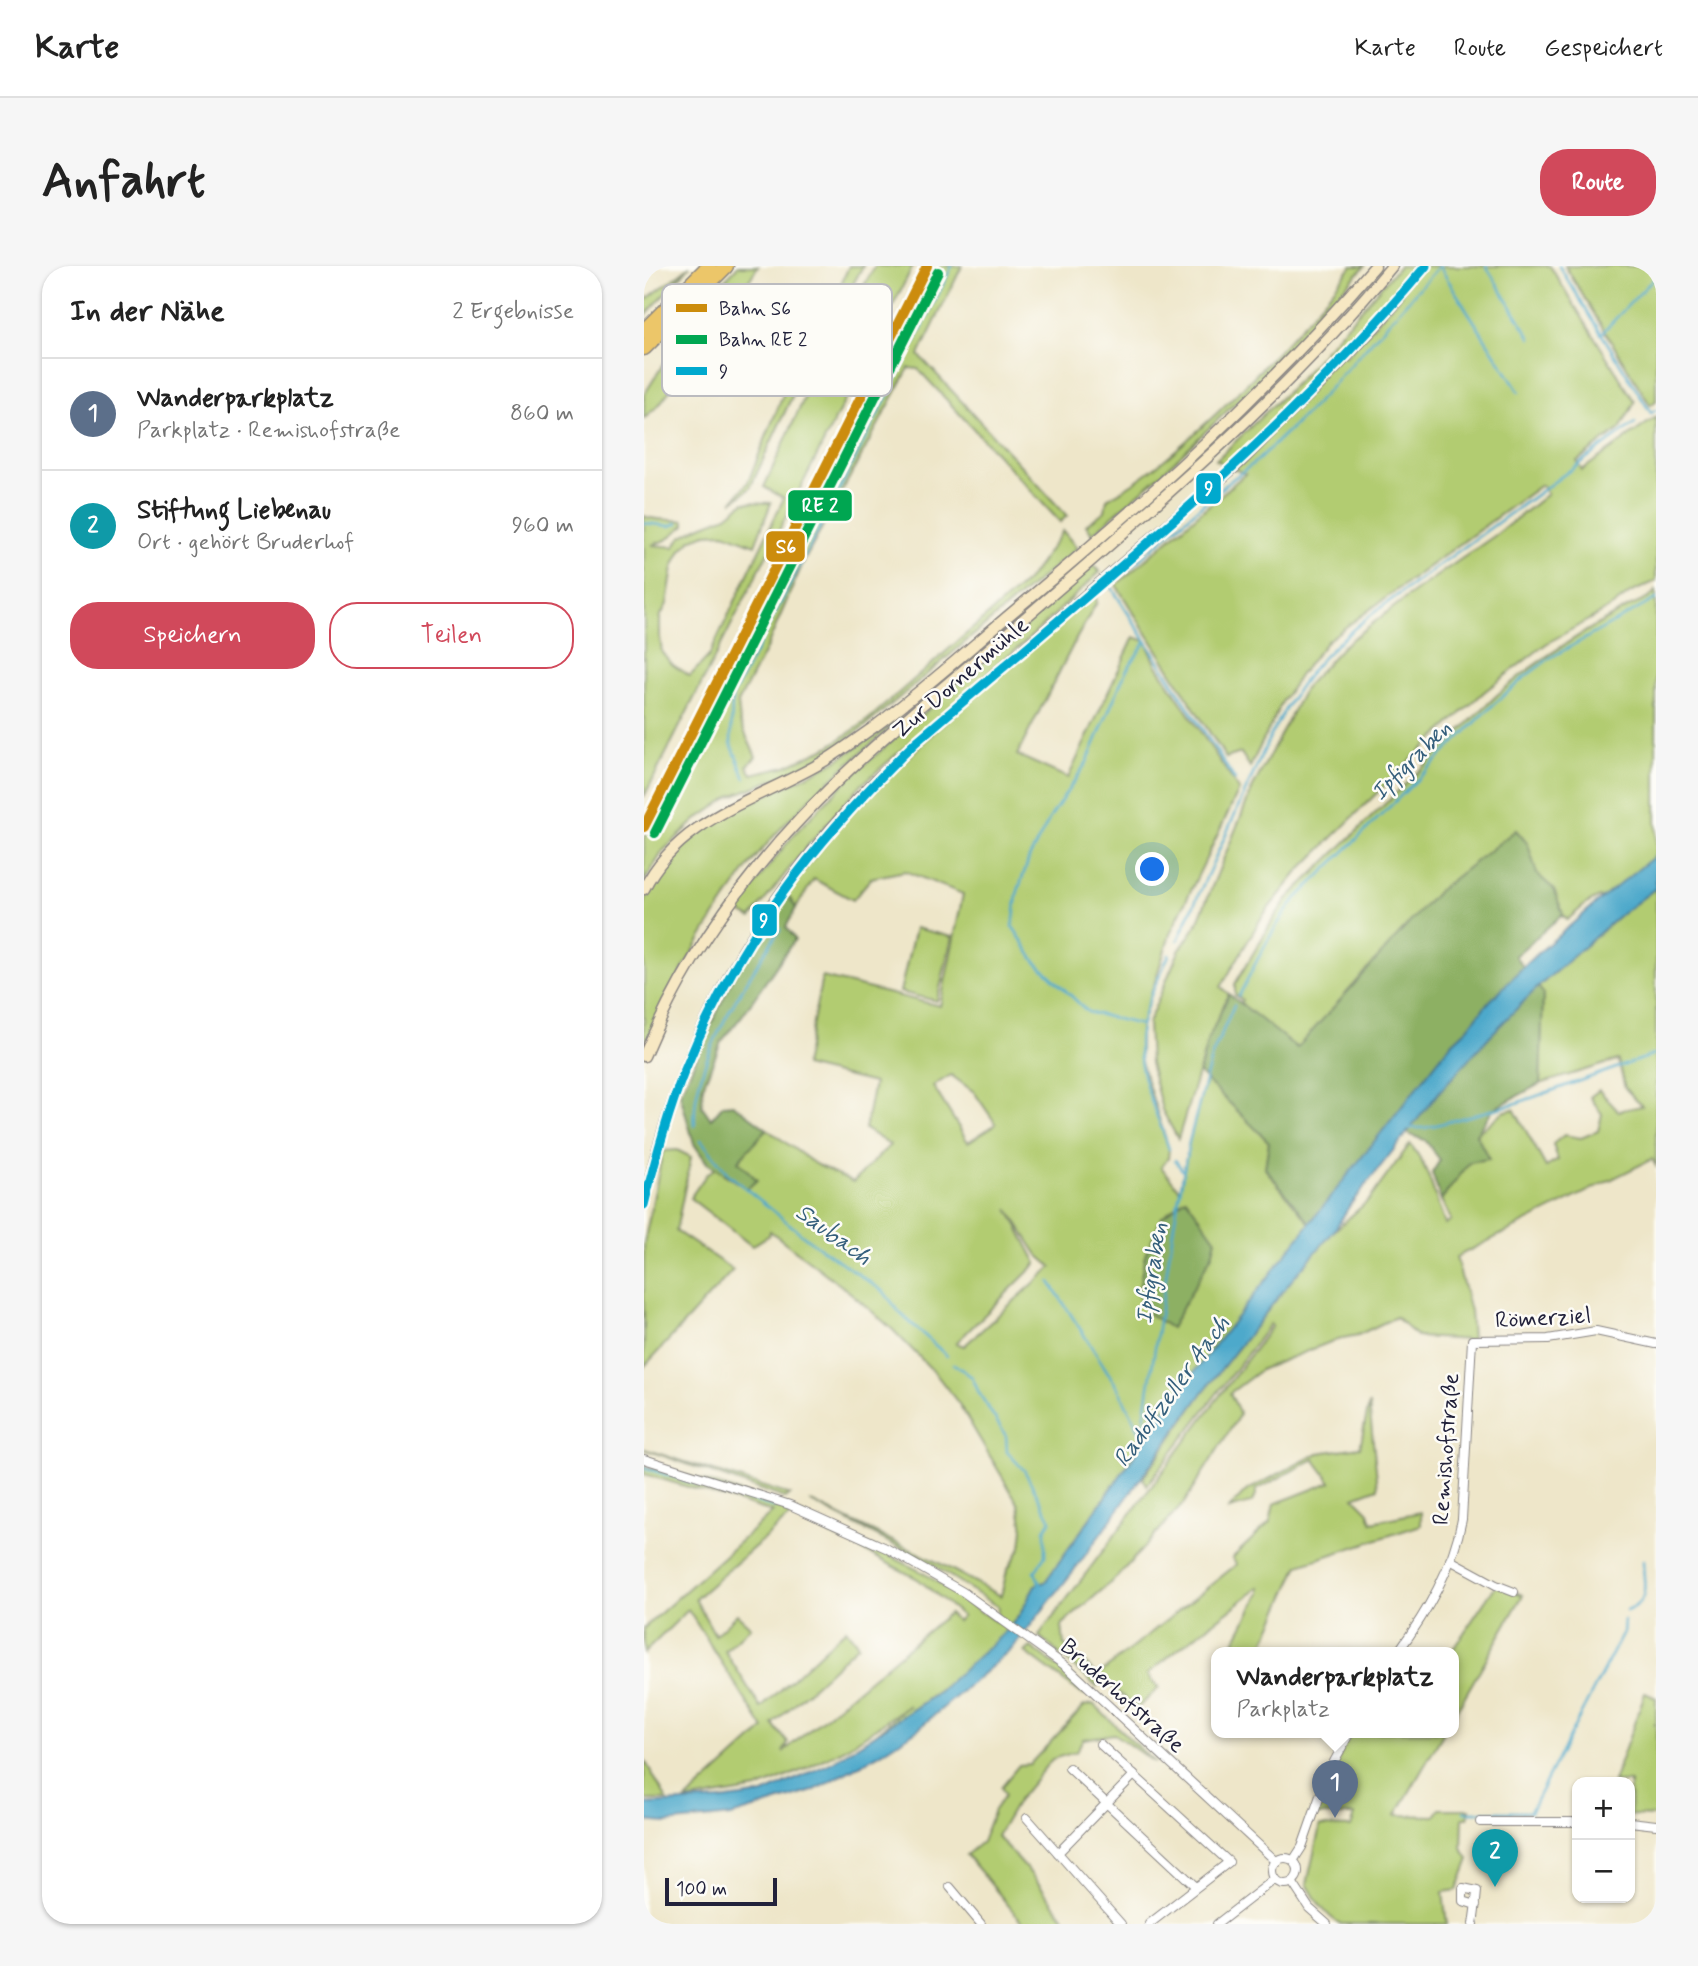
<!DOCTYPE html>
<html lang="de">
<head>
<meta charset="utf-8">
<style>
	:root { --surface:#fff; --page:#f6f6f6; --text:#222; --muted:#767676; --line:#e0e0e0; --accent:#d1495b }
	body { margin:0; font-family:Mynerve,sans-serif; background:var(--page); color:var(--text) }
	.controls { position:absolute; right:21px; bottom:21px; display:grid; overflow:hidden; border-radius:14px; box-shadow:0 2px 5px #0004 }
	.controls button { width:63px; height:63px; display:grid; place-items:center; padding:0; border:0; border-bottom:2px solid var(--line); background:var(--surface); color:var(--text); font:35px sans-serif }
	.scale { position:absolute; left:21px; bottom:18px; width:112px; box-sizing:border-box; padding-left:7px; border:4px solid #22223b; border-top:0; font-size:19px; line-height:24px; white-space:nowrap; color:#22223b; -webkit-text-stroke:5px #fdfcf7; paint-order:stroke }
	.you { position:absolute; left:509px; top:604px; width:24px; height:24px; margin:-18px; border:5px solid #fff; border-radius:50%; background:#1a73e8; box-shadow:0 0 0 10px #1a73e833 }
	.badge { display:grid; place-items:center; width:46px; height:46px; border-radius:50%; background:var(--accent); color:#fff; font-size:23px; font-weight:700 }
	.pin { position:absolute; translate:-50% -58px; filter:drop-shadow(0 2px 4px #0008) }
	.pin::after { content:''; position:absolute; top:37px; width:24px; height:21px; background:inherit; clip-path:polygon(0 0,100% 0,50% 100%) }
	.popup { position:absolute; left:567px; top:1381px; width:248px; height:91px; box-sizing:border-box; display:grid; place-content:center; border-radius:14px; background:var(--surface); filter:drop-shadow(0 2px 5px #0005); font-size:23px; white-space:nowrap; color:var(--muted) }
	.popup b { font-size:26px; color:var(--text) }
	.popup::after { content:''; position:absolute; left:50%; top:100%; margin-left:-14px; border:14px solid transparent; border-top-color:var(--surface) }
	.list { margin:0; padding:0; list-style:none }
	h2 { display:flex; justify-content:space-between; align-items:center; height:91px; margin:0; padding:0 28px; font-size:30px }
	h2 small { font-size:23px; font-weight:400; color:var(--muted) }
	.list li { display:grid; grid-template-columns:46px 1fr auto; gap:21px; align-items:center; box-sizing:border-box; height:112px; padding:0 28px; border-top:2px solid var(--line) }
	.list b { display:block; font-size:26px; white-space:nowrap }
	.list p { margin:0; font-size:23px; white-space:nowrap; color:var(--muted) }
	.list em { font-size:23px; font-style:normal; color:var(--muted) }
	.actions { display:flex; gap:14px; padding:21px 28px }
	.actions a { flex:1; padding:16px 0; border:2px solid var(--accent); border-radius:28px; text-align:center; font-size:24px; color:var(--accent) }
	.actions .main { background:var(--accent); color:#fff }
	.map { position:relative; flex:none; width:1012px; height:1658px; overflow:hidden; border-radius:28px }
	header { display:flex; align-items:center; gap:42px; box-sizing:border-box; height:98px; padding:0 35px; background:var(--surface); border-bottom:2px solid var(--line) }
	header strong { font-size:33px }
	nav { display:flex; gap:38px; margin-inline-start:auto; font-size:24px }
	.intro { display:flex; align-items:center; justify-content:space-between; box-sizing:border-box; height:168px; padding:0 42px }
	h1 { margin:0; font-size:49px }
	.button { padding:18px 32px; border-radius:28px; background:var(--accent); color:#fff; font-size:24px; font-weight:700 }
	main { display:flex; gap:42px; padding:0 42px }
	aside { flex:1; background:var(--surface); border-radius:28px; box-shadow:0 2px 5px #0004 }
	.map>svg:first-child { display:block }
	.green { fill:#b2cc71; stroke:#6a7756; stroke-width:2; fill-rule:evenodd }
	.forest { fill:#8db063; stroke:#58694f; stroke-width:2 }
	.water { fill:#4da9cb; stroke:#386683; stroke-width:2 }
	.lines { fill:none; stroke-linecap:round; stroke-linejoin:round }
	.stream { stroke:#4da9cb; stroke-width:2.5 }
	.street-casing { stroke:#888482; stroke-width:10 }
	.secondary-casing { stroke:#888482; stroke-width:13 }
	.highway-casing { stroke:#888482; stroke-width:17 }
	.street { stroke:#fff; stroke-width:8 }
	.secondary { stroke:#f7e8c3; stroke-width:10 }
	.highway { stroke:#ecc669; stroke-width:14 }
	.bus-1-casing { stroke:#fdfcf7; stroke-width:14 }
	.bus-1 { stroke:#00a9ce; stroke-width:9 }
	.rail-1-casing { stroke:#fdfcf7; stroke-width:16 }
	.rail-2-casing { stroke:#fdfcf7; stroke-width:16 }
	.rail-1 { stroke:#cc8c0c; stroke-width:10 }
	.rail-2 { stroke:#00a651; stroke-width:10 }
	.labels { text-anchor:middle; stroke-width:5; stroke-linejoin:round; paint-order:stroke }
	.street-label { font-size:23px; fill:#22223b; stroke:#fdfcf7 }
	.water-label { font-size:24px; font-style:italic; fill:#355f7c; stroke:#fdfcf7 }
	.key { fill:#fdfcf7; stroke:#bbbbbf; stroke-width:2 }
	.key-label { font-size:19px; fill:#22223b }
	.line-badge { stroke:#fdfcf7; stroke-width:2.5 }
	.badge-label { font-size:19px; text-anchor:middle; font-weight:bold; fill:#fff }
</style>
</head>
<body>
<header>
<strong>Karte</strong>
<nav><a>Karte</a><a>Route</a><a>Gespeichert</a></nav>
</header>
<div class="intro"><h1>Anfahrt</h1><a class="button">Route</a></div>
<main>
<aside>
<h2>In der Nähe<small>2 Ergebnisse</small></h2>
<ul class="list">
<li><span class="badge" style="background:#5c6f8a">1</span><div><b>Wanderparkplatz</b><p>Parkplatz · Remishofstraße</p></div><em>860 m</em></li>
<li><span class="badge" style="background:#0f9aa8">2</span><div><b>Stiftung Liebenau</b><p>Ort · gehört Bruderhof</p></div><em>960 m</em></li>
</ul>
<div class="actions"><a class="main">Speichern</a><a>Teilen</a></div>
</aside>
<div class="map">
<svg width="1012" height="1658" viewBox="0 0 1012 1658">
	<rect width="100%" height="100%" fill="#fdfcf7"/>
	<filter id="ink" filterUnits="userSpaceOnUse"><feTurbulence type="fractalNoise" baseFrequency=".0143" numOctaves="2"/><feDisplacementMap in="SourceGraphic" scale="14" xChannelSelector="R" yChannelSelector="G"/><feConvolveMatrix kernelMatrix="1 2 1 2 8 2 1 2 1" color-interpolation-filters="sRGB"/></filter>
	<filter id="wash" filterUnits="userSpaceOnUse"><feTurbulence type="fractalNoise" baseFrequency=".00686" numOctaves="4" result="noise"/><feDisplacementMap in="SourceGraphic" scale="28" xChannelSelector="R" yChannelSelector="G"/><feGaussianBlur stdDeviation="1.57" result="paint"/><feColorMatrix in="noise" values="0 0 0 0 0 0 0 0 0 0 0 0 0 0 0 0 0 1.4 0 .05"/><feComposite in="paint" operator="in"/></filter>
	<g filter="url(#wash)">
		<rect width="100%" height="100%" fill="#eee6c9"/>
		<g class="green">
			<path d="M46 0 0 51V35Z"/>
			<path d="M94 0H114L101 21 76 47 47 96 14 140 0 153V129L40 65 43 53Z"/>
			<path d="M205 0H219L151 124 106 222 88 236 104 216 141 124 192 29Z"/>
			<path d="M231 0H269L0 531V250C14 256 26 252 41 255V259L22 274 8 279 30 281 37 271 55 261 83 250 100 236 127 237 111 279 80 267 62 268 48 273 37 284 29 301 23 338 16 351V371L18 387 29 399 46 410 65 390 140 232 120 221 167 117 204 50 214 49 206 44Z"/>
			<path d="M288 0H318L275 89 423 250 416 256 274 103 265 102 159 297 122 383 94 437 96 456 112 491 103 500 108 508 142 500 184 481 220 457 383 315 419 265 433 282 219 462 180 489 134 512 87 530 52 554 19 585 0 616V573L37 498 54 485 65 441 82 406Z"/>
			<path d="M708 0H721L606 123 516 209 448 268 442 259 461 245 463 233C505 210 538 179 573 147 621 101 667 52 708 0Z"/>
			<path d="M755 0H906L991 136 976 163 933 195 938 204 1012 151V315L986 327 969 340 902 378 840 426 751 509 654 606 619 649 577 721 585 728 564 774 534 873 518 844 506 797 504 757 535 685 552 660 609 521 662 420 699 380 771 325 853 268 903 228 897 219 684 374 657 407 638 436 606 501 597 487 582 492 472 319 601 208 572 194 654 115ZM752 26 757 29 701 91 698 86Z"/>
			<path d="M921 0H1012V135L1006 139Z"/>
			<path d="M450 299 456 306 390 368 214 522 160 584 107 652 94 645 118 609 152 566 203 514Z"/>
			<path d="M1012 324V900L1008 893 812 991 826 1045 828 1074 774 1071 752 1051 714 1069 694 1073 618 1103 586 1127 596 1148 540 1237 473 1311 418 1359 420 1379 454 1409 593 1298 588 1292 626 1256 630 1238 687 1216 670 1193 612 1224V1230L607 1237 585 1243 602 1225 674 1187 716 1181 725 1138 734 1222 710 1231 725 1246 728 1256 777 1246V1259L655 1299 616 1386H585L616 1327V1321L529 1387 503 1409 515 1422 493 1442 455 1410 453 1421 395 1370 628 1060 626 1058 503 1219 499 1212 560 1125 651 1010 690 965 725 934 766 878C786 902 790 931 801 958L807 954 797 934 826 896 832 868 859 846 870 843 902 901 914 894 909 878 920 869 937 872 954 865 958 848 946 831 955 824 974 845 998 840 981 822 974 794 896 818 899 727 894 721 975 650 955 631 942 638 923 654 920 650 918 651 866 568 653 782 596 739 598 734 591 729V718L630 652 643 633 852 430C892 394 938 366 985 341 994 336 1007 334 1012 324Z"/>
			<path d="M450 325 453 336 431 375 373 489 424 512 490 371 502 375 512 398 595 524 526 668 496 763V793L525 883 524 892 517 901 536 924 545 876 562 813 625 876 621 903 666 957 576 1076 512 1155 495 1183 401 1316 391 1319C386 1330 381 1343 373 1352 335 1400 276 1439 226 1473L265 1439 201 1483 159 1504 113 1523 41 1535 120 1463 44 1344 0 1387V1362L129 1246 0 1208V1200L51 1212 134 1239 197 1265 280 1307 352 1356 354 1341 289 1299 165 1235 301 1300 357 1330 363 1304 377 1281 379 1263 375 1239 315 1138 291 1107 248 1063 208 1028 126 965 125 969 108 980 46 932 62 909 123 863 171 898 209 916 246 879 221 863 230 817 160 800 178 711 296 740 319 628 261 605 227 612 209 634 170 613 152 642 142 627 199 554 294 462ZM307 809 330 826 352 858 324 876 289 820ZM364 943 394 989 408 1001 320 1080 312 1077 393 997ZM146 1250 209 1279 274 1313 318 1350 313 1355 305 1347 139 1486 144 1477 129 1458 214 1379 202 1363 117 1442 81 1385 107 1361 93 1348 71 1369 51 1333Z"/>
			<path d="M256 453C203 499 145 546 103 603 63 658 29 717 0 779V638C37 554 111 538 184 499 209 485 232 468 256 453Z"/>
			<path d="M271 662 308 671 293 735 256 726Z"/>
			<path d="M33 884 47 891 32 965 89 1004 0 1101V977L19 885Z"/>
			<path d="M0 1183 146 1229 140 1232Z"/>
			<path d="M852 1319 879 1329 810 1449V1386H807Z"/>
			<path d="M387 1381 432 1415 444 1428 439 1429 381 1386Z"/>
			<path d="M1001 1427 1012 1432V1457L1010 1458 1012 1459V1550L986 1549V1516H969Z"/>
			<path d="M449 1438 511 1497 470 1468 439 1473 432 1486 408 1493 374 1534 353 1570 388 1609 425 1658H380C360 1635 343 1612 322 1589L338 1576 350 1544 361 1529 357 1521 375 1499 386 1498 440 1440Z"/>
			<path d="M706 1466H800L752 1549 791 1550 796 1543H826L824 1552H819L818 1582 825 1593 813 1624 799 1626 803 1658H697C681 1650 672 1634 663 1618L676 1560 707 1561 711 1549H669Z"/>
			<path d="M0 1493 23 1534H0Z"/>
		</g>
		<g class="forest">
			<path d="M872 564 884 578 893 608 910 623 919 648 871 690 899 727 896 818 849 843 832 868 845 893 826 896 797 934 788 907 796 894 781 874 766 869 748 855 666 957 621 902 625 876 555 807 564 774 585 728 653 782 794 625Z"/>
			<path d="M142 627 152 642 142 661 151 673 98 750 77 776 59 820 58 840 67 853 79 839 89 838 123 863 94 895 113 914 103 923 63 897 50 878 36 828 89 711Z"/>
			<path d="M542 932 572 974 568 989 527 1062 504 1047 494 1028 501 989 518 951Z"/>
		</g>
		<path class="water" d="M1012 589V622L975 650 894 721 845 771 797 824 706 939 690 965 651 1010 560 1125 435 1298 368 1383 274 1463 236 1488 169 1525 87 1550 22 1557 0 1555V1538L76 1534 119 1528 187 1497 292 1428 358 1369 375 1350 391 1319 401 1316 495 1183 512 1155 666 957 807 778 824 762 842 739 886 694 957 633Z"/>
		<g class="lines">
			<g class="stream">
				<path d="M795 0 875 126"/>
				<path d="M842 0 887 72"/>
				<path d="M915 0 1007 147 1012 144"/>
				<path d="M957 68 1012 10"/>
				<path d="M0 257 26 260 34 257"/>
				<path d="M101 512 87 477 88 431 263 92 308 0"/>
				<path d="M591 514 466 319 582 218 614 194 669 141 795 0"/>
				<path d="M534 674 626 471C656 412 680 385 732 345L991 157"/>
				<path d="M595 730C613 695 628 661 653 632L849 439 882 410 906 392 1012 333"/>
				<path d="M497 759 444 746 391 695 369 661 373 628 385 592 407 550 443 496 482 405 502 375"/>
				<path d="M51 860C45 797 103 715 136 663"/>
				<path d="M765 862H781L873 837 1012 788"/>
				<path d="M57 874 84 908 165 974 240 1026 256 1047 303 1090"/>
				<path d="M525 883C513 846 488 801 497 761 502 736 515 712 525 689"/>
				<path d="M531 894 539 905"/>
				<path d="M406 1016 474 1122 496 1166"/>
				<path d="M310 1098 328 1111 335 1127 362 1170 363 1186 380 1204 407 1254 401 1264V1290L391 1306 396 1318"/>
				<path d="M495 1186 530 958 545 876 567 792 590 739"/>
				<path d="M0 1202 130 1241"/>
				<path d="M982 1345C1008 1335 999 1318 999 1295"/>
				<path d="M820 1546H886L979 1367 980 1354"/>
			</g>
		</g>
	</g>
	<g filter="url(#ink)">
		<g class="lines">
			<g class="street-casing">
				<g id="street">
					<path d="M0 1193 146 1239 242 1282 319 1326 423 1401 633 1596"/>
					<path d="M806 1294 852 1319 870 1326"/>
					<path d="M754 1386C783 1346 809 1302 818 1253L828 1074 904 1073 952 1065 1012 1078"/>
					<path d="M456 1478 585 1596 505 1658"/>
					<path d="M425 1502 551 1620"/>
					<path d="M383 1552 477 1658"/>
					<path d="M836 1556H933"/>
					<path d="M986 1556 1012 1559"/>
					<path d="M414 1587 490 1509"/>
					<circle cx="641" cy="1605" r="13"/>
					<path d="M649 1595 658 1581 684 1507 706 1466"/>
					<path d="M648 1616 665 1642 683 1658"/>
					<path d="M306 1621 337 1658"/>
					<path d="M573 1658 631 1613"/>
					<path d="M829 1658C831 1647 832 1636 833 1625L819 1622V1635L832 1639"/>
					<path d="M1009 1658 1012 1651"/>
				</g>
			</g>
			<g class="secondary-casing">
				<g id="secondary">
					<path d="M0 623C36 550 118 533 182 494 198 484 214 472 230 461 280 424 328 380 376 340 503 234 623 126 731 0"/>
					<path d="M0 790C37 702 92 621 157 552 223 481 301 421 374 358 505 245 638 133 748 0"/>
					<path d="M0 939C39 756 134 601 272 476L595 197 683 111 736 55 782 0"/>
				</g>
			</g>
			<g class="highway-casing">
				<g id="highway">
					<path d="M0 65 65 0"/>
					<path d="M0 82 82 0"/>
				</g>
			</g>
			<use href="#street" class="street"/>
			<use href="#secondary" class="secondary"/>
			<use href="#highway" class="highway"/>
			<g class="bus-1-casing">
				<path id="bus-1" d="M0 939C11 894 23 849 40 806 94 672 170 575 272 476 448 324 632 179 782 0"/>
			</g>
			<use href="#bus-1" class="bus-1"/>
			<g class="rail-1-casing">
				<path id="rail-1" d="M0 561 283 0"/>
			</g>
			<g class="rail-2-casing">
				<path id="rail-2" d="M11 567 294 6"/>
			</g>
			<use href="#rail-1" class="rail-1"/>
			<use href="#rail-2" class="rail-2"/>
		</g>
	</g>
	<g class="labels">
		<g class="street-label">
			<text transform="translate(316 411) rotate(-41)" y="8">Zur Dornermühle</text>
			<text transform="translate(899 1051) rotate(-3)" y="8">Römerziel</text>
			<text transform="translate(801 1183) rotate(-86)" y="8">Remishofstraße</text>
			<text transform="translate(479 1429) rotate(42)" y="8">Bruderhofstraße</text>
		</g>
		<g class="water-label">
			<text transform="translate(767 494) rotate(-45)" y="8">Ipfigraben</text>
			<text transform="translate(190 968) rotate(36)" y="8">Saubach</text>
			<text transform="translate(507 1007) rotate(-81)" y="8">Ipfigraben</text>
			<text transform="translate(527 1125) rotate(-54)" y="8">Radolfzeller Aach</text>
		</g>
	</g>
	<rect x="18" y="18" width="230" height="112" rx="10" class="key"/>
	<rect x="32" y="38" width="31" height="8" fill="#cc8c0c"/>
	<rect x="32" y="69" width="31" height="9" fill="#00a651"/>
	<rect x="32" y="101" width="31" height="8" fill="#00a9ce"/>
	<g class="key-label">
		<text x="75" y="49">Bahn S6</text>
		<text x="75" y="80">Bahn RE 2</text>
		<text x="75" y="112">9</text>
	</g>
	<g class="line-badge">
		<rect x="551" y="206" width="27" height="33" rx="7" fill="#00a9ce"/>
		<rect x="143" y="223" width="66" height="33" rx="7" fill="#00a651"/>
		<rect x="121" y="264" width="41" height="33" rx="7" fill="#cc8c0c"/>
		<rect x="107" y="637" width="27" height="34" rx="7" fill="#00a9ce"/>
	</g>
	<g class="badge-label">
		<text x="565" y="229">9</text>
		<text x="176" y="246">RE 2</text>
		<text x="142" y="287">S6</text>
		<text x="120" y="661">9</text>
	</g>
</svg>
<div class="controls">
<button>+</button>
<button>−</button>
</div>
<div class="scale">100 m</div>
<div class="you"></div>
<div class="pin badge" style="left:691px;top:1552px;background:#5c6f8a">1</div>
<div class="popup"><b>Wanderparkplatz</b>Parkplatz</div>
<div class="pin badge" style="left:851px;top:1621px;background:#0f9aa8">2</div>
</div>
</main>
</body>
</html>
